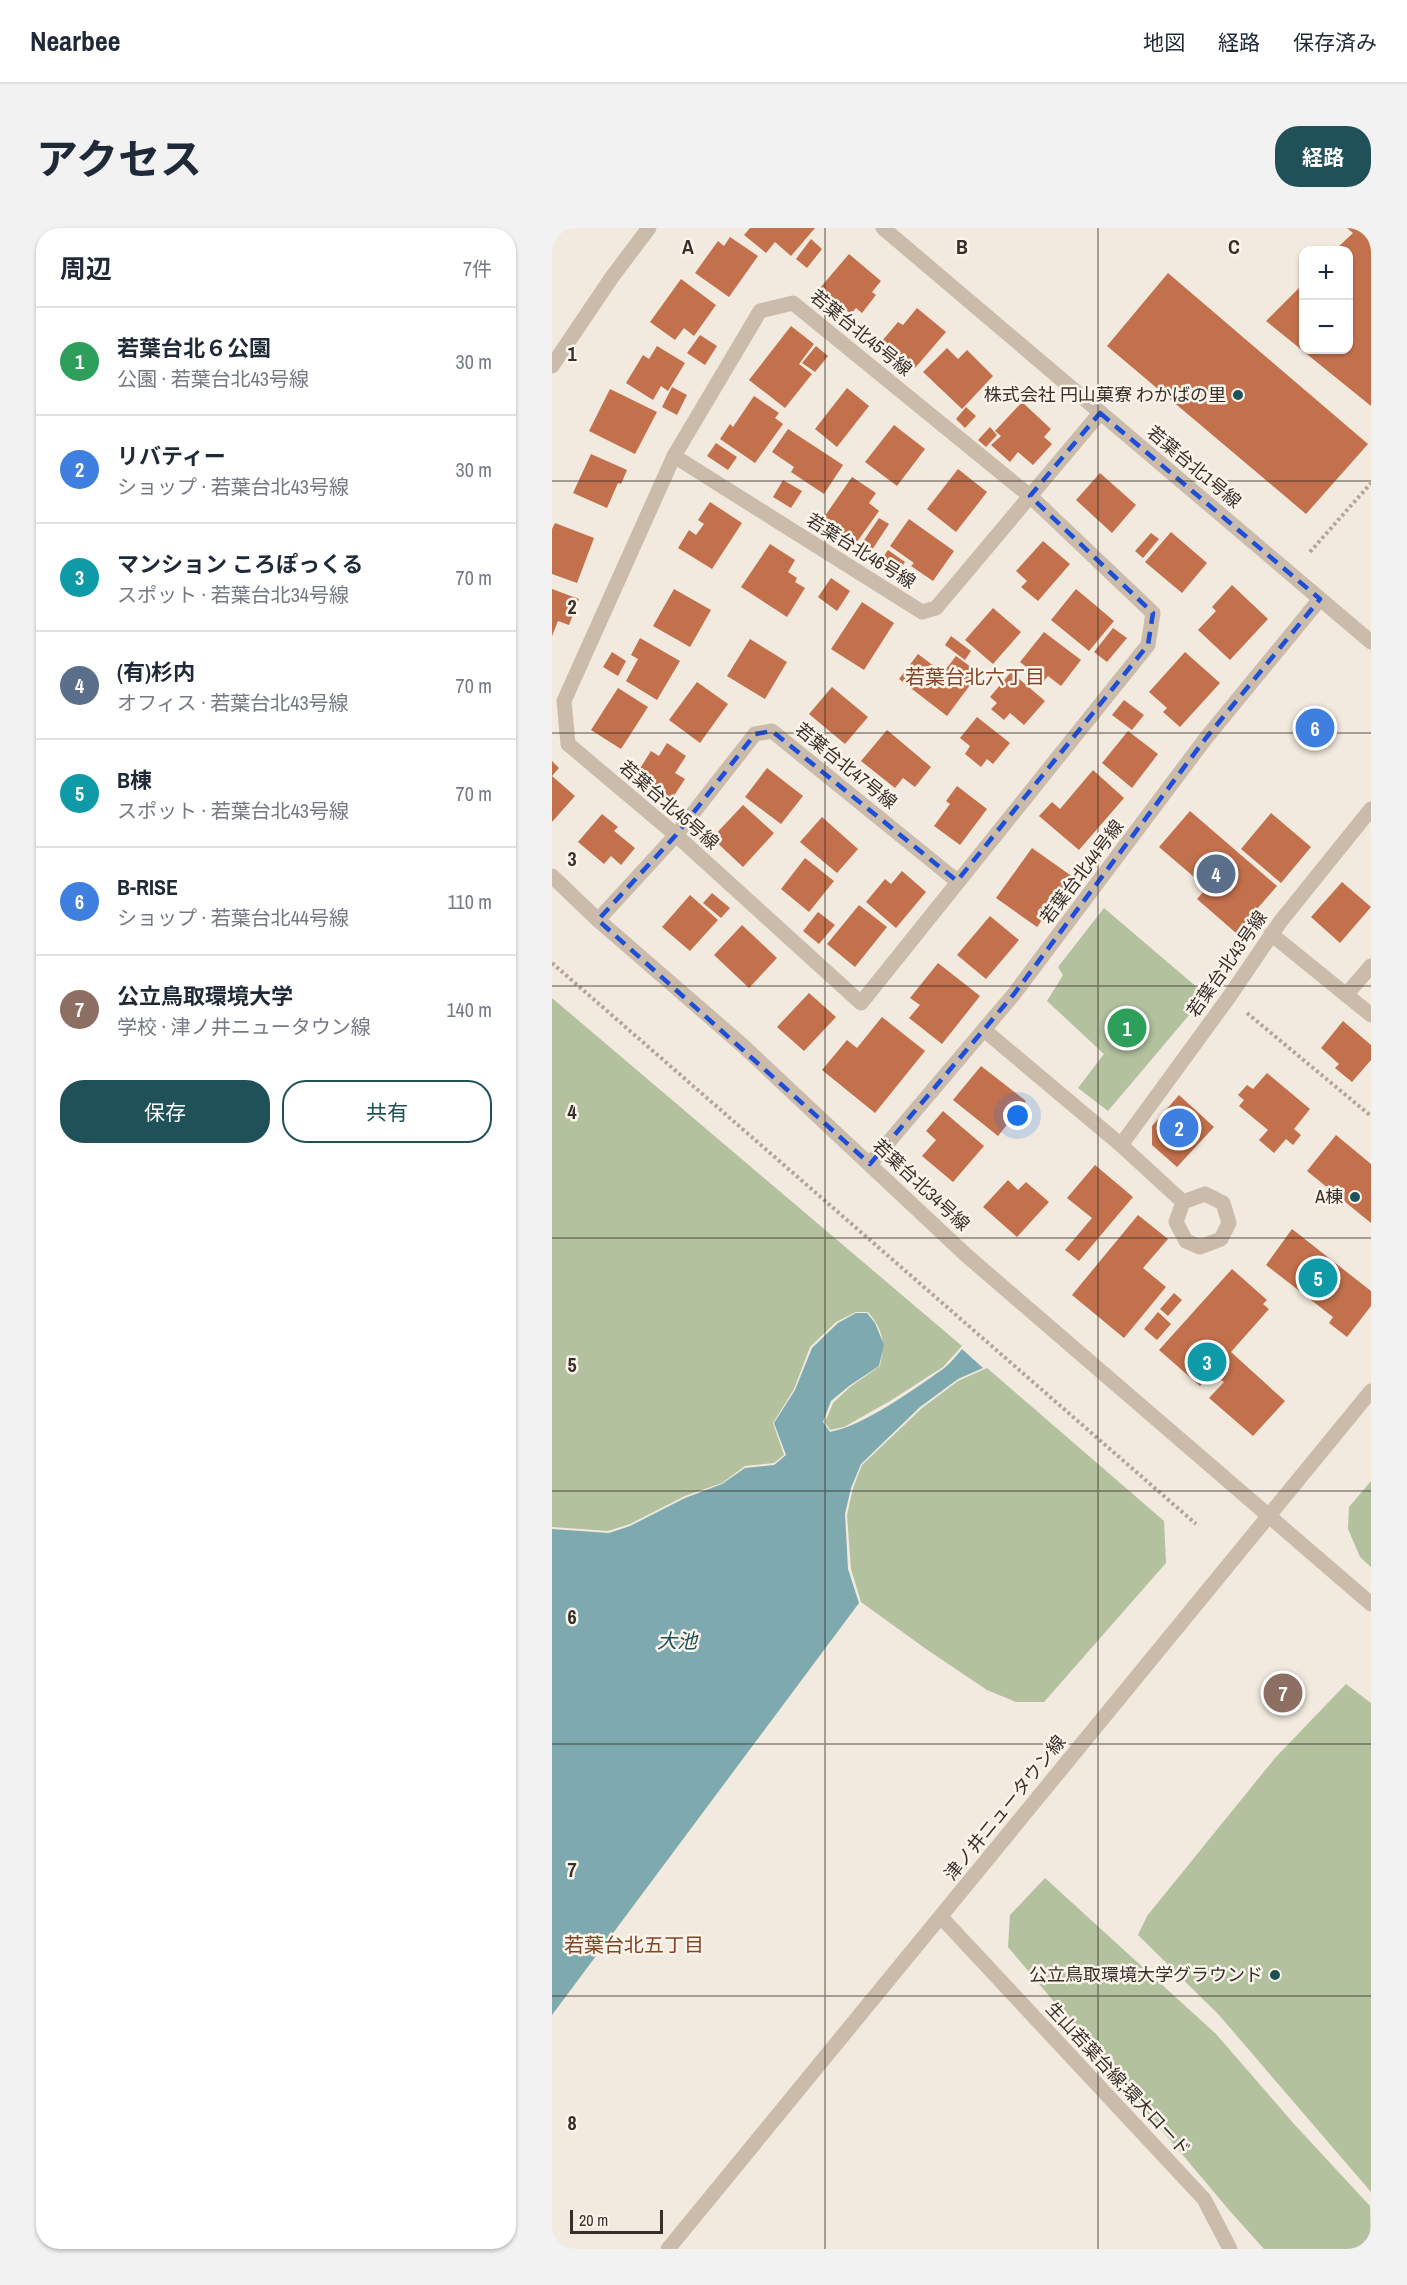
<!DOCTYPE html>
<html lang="ja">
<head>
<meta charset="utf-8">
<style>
	:root { --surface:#fff; --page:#f2f2f3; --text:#1f2937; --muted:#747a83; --line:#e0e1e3; --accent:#205159 }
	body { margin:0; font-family:"Archivo Narrow","Noto Sans JP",sans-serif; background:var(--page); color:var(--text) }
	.controls { position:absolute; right:18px; top:18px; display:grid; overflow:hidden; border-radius:12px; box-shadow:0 2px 4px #0004 }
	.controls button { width:54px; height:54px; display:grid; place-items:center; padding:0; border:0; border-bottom:2px solid var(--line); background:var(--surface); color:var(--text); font:30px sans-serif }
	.scale { position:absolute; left:18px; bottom:15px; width:93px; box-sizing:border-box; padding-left:6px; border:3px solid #382f2a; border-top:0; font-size:16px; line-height:21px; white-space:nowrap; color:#382f2a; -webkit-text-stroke:4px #faf4eb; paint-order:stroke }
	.you { position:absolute; left:466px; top:888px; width:21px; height:21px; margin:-15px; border:4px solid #fff; border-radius:50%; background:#1a73e8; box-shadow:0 0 0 9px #1a73e833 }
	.badge { display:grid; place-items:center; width:39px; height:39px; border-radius:50%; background:var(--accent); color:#fff; font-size:20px; font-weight:700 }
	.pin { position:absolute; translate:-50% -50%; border:3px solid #fff; box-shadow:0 2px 6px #0006 }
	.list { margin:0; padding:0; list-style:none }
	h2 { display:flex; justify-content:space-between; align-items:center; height:78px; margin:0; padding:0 24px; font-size:26px }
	h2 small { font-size:20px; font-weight:400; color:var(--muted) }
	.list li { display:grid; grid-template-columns:39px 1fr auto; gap:18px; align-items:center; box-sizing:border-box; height:108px; padding:0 24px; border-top:2px solid var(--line) }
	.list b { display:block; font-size:22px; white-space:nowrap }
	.list p { margin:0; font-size:20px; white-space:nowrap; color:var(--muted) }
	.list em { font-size:20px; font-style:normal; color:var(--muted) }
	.actions { display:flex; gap:12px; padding:18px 24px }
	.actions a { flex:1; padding:14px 0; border:2px solid var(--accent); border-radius:24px; text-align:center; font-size:21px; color:var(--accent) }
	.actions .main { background:var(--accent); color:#fff }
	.map { position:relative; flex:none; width:819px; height:2021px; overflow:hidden; border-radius:24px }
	header { display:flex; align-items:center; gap:36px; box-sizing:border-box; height:84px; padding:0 30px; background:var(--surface); border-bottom:2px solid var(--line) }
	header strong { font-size:28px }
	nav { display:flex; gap:33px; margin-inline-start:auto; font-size:21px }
	.intro { display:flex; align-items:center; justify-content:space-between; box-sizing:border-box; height:144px; padding:0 36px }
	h1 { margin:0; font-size:42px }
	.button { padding:15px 27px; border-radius:24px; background:var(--accent); color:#fff; font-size:21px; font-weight:700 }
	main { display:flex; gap:36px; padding:0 36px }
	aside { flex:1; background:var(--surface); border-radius:24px; box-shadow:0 2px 4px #0004 }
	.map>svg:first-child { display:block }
	.green { fill:#b3c19f }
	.water { fill:#7ea9af }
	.building { fill:#c3714c }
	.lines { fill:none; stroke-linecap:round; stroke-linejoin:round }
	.path { stroke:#b6a595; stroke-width:4; stroke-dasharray:3 3; stroke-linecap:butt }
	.minor { stroke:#cabbaa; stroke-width:15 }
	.marked { fill:none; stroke:#1d4ed8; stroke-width:4.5; stroke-dasharray:12 8; stroke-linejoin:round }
	.grid { fill:none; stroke:#382f2a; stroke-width:1.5; stroke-opacity:0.55 }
	.poi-dot { fill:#205159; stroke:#faf4eb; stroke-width:2 }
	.labels { text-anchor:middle; stroke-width:5; stroke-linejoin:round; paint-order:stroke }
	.street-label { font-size:18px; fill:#382f2a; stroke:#faf4eb }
	.poi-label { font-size:18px; fill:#382f2a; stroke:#faf4eb; text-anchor:end }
	.neighbourhood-label { font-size:20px; fill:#854225; stroke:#faf4eb }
	.water-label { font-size:20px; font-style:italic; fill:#205159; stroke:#faf4eb }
	.grid-label { font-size:20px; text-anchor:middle; font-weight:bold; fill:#382f2a; stroke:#faf4eb; stroke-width:5; stroke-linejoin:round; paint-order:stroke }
</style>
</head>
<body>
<header>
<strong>Nearbee</strong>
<nav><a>地図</a><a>経路</a><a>保存済み</a></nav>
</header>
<div class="intro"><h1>アクセス</h1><a class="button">経路</a></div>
<main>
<aside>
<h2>周辺<small>7件</small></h2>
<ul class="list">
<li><span class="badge" style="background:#2e9e5b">1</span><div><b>若葉台北６公園</b><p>公園 · 若葉台北43号線</p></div><em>30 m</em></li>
<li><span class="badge" style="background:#3f7fe0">2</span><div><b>リバティー</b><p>ショップ · 若葉台北43号線</p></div><em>30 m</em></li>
<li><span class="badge" style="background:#0f9aa8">3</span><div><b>マンション ころぽっくる</b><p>スポット · 若葉台北34号線</p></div><em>70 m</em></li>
<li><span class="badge" style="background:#5c6f8a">4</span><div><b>(有)杉内</b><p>オフィス · 若葉台北43号線</p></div><em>70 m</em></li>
<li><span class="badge" style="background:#0f9aa8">5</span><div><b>B棟</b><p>スポット · 若葉台北43号線</p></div><em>70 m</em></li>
<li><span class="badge" style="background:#3f7fe0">6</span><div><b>B-RISE</b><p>ショップ · 若葉台北44号線</p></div><em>110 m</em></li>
<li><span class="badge" style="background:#8d6e63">7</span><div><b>公立鳥取環境大学</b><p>学校 · 津ノ井ニュータウン線</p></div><em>140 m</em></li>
</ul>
<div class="actions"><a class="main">保存</a><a>共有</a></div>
</aside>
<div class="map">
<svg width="819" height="2021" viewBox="0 0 819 2021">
	<rect width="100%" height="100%" fill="#f2eade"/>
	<g class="green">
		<path d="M552 680 654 767 556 883 526 860 552 826 495 773 511 747 506 739Z"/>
		<path d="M0 770 410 1118 391 1139 338 1173 292 1199 278 1202 273 1194 281 1175 298 1159 328 1138C333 1115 332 1103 316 1084H304L284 1094 258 1119 242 1161 221 1195 232 1227 222 1235 193 1238 170 1255 133 1268 78 1296 56 1303 0 1299Z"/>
		<path d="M435 1140 612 1293 614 1335 492 1474H464L435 1462 374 1421 309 1374 299 1341 295 1287 301 1260 310 1237 370 1180 406 1153Z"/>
		<path d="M819 1253V1339L808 1329 796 1301 797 1279Z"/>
		<path d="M794 1456 819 1475V1964L667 1787 586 1707 595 1688 723 1530Z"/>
		<path d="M493 1650 664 1806 742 1896 818 1978 819 2021H712L677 1982 456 1719 458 1687Z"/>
	</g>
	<path class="water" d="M304 1085H315L323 1095 332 1117 327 1138 297 1158 279 1173 271 1194 278 1204C313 1197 361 1162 391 1141 398 1136 404 1128 410 1121L431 1140 406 1151 368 1179 309 1236 299 1260 293 1286 296 1341 307 1375 0 1787V1301L57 1305 78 1298 133 1270 170 1256 193 1240 222 1237 234 1227 222 1195 243 1162 260 1120 286 1095Z"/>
	<g class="building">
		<path d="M198 0H263L239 28 223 14 214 25 192 7Z"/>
		<path d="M795 0H819V178L714 93 752 55V122H796V22H783L801 5Z"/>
		<path d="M178 9 206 28 177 69 143 45 166 13 172 18Z"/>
		<path d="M259 11 270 21 255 40 244 31Z"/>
		<path d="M297 26 329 53 320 64 324 67 310 85 304 80 299 86 268 60Z"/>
		<path d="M616 45 816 216 754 286 555 118Z"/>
		<path d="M129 51 164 77 142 108 132 100 123 112 98 94Z"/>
		<path d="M365 80 394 104 363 140 330 113 346 94 351 97Z"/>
		<path d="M239 98 262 116 247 136 260 146 233 180 197 152Z"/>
		<path d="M148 107 165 118 153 137 135 125Z"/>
		<path d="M105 118 133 135 116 163 109 158 101 172 74 155 91 127 97 131Z"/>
		<path d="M264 118 276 128 263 144 250 135Z"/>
		<path d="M395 120 406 131 415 122 441 148 410 181 371 144Z"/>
		<path d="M120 159 135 167 125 187 110 179Z"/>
		<path d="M295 160 317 178 285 219 263 201Z"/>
		<path d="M58 161 105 184 83 226 37 203Z"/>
		<path d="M202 168 227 185 223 190 231 196 203 235 168 211 178 196 181 199Z"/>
		<path d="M470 174 499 201 492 209 500 216 481 237 466 224 458 234 439 217 449 208 443 203Z"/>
		<path d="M414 179 424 188 413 200 404 191Z"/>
		<path d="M342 197 373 221 345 258 313 234Z"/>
		<path d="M438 199 445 207 434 219 426 212Z"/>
		<path d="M236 201 291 237 272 266 239 244 242 239 220 224Z"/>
		<path d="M164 215 185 229 176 242 155 228Z"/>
		<path d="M39 226 75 242 69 256 66 255 55 280 21 265Z"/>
		<path d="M406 241 435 264 404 304 375 281Z"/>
		<path d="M548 245 584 277 560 305 524 272Z"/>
		<path d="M300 249 324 265 317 275 327 283 302 318 268 295Z"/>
		<path d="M231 252 250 263 239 280 221 269Z"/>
		<path d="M158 274 190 295 160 341 126 320 137 302 144 307 152 296 146 292Z"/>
		<path d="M327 290 337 296 316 328 306 321Z"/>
		<path d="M357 291 402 323 381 353 359 338 362 335 338 318Z"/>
		<path d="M3 295 42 310 25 355 0 346V301Z"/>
		<path d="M619 304 655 335 630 365 593 334Z"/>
		<path d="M599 305 607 311 591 330 583 323Z"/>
		<path d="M491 313 518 336 486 373 469 359 475 353 464 343Z"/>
		<path d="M218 316 243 332 236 344 245 350 243 354 253 360 235 389 189 359Z"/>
		<path d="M336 322 353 334 342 350 325 338Z"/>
		<path d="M279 350 298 363 285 383 266 369Z"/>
		<path d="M680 357 716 391 678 432 646 402 664 383 660 379Z"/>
		<path d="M0 361 27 371 17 397 6 393 0 408Z"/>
		<path d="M122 361 159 382 138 419 101 398Z"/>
		<path d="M524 361 562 393 537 423 499 392Z"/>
		<path d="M310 374 342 395 312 442 279 421Z"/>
		<path d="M441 380 469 404 441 436 413 412Z"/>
		<path d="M561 400 575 410 555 434 542 424Z"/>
		<path d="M492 404 529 432 509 458 496 448 492 453 468 434Z"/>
		<path d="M399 408 419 423 413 432 393 417Z"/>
		<path d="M88 410 128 433 105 472 74 453 86 431 79 427Z"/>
		<path d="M198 411 235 434 213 471 175 448Z"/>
		<path d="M60 424 74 433 66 448 51 439Z"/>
		<path d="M633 424 668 455 628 499 611 484 615 480 597 464Z"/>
		<path d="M366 426 391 445 404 428 427 445 395 488 347 451Z"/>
		<path d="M459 444 493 473 472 497 458 485 452 492 439 481 445 475 438 469Z"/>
		<path d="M145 454 176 476 148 515 117 492Z"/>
		<path d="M280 459 316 489 293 516 257 486Z"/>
		<path d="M66 460 96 479 69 521 39 502Z"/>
		<path d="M572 472 592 487 580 502 560 487Z"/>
		<path d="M425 489 458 515 441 536 435 531 429 539 413 526 418 518 408 510Z"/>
		<path d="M335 502 379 539 363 559 351 550 343 560 309 533Z"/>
		<path d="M576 503 606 526 580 560 550 535Z"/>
		<path d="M115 515 134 528 123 545 133 551 119 572 90 553 94 547 87 542 99 523 107 528Z"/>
		<path d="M0 533 7 540 0 548 23 568 0 594Z"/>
		<path d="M215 540 251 568 229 596 193 569Z"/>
		<path d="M541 542 572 570 527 622 487 588 500 574 508 581Z"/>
		<path d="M405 558 435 581 408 617 382 598 398 576 394 573Z"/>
		<path d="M191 577 222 605 191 639 160 610Z"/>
		<path d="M638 583 725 658 684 705 645 671 655 660 607 619Z"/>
		<path d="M719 585 759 619 729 655 689 621Z"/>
		<path d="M50 586 66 599 62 603 83 620 69 637 59 628 52 636 26 614Z"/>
		<path d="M270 589 306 621 285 645 248 614Z"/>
		<path d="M480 620 521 649 485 699 444 670Z"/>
		<path d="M253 630 282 653 257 684 229 661Z"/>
		<path d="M350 643 374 664 344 700 314 674 333 651 339 656Z"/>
		<path d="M790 654 819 679 788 715 759 689Z"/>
		<path d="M160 665 178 680 169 690 151 675Z"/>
		<path d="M138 667 166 692 138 723 110 699Z"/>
		<path d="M307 677 335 699 303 739 275 716Z"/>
		<path d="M266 684 283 697 267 716 251 703Z"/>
		<path d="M438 688 467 712 434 751 405 727Z"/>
		<path d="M190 697 225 730 197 760 162 727Z"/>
		<path d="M386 735 428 768 390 816 357 790 368 777 358 770Z"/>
		<path d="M257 765 284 789 252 823 225 799Z"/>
		<path d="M330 789 373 823 323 885 270 842 295 812 305 820Z"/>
		<path d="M791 793 819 817V832L800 854 783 840 787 836 769 820Z"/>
		<path d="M429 838 474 873 446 908 401 872Z"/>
		<path d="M715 845 758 881 742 901 749 907 741 917 734 911 722 925 707 912 716 902 687 878 692 872 686 867 695 857 701 861Z"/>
		<path d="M627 867 662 899 625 939 600 917V898Z"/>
		<path d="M391 883 432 918 401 954 370 928 384 912 374 903Z"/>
		<path d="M784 907 819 936V995L755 943Z"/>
		<path d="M543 937 581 969 527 1033 513 1022 540 990 515 970Z"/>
		<path d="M456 952 466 962 474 954 497 974 465 1009 431 979Z"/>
		<path d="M586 987 616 1011 591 1040 614 1059 572 1110 520 1067Z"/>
		<path d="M740 1001 819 1063V1078L795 1109 777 1095 781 1089 714 1037Z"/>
		<path d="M680 1041 715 1072 711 1076 717 1081 679 1124 733 1173 701 1208 657 1170 672 1154 660 1145 648 1158 607 1122Z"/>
		<path d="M622 1065 630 1072 616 1088 608 1081Z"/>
		<path d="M606 1084 619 1096 605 1112 592 1101Z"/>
	</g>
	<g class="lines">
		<g class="path">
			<path d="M758 324 819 255"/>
			<path d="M0 735 644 1296"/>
			<path d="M695 785 819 888"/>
		</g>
		<g class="minor">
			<path d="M331 0 819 414"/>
			<path d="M241 75 478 268 601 385 596 417 309 775 124 607 16 516 12 473 122 228 208 83Z"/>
			<path d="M0 138 60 49 97 0"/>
			<path d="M122 228 370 384 384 380 548 185"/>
			<path d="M0 648 46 692 189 816 414 1027 819 1376"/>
			<path d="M46 692 124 607 203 506 220 503 405 653"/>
			<path d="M719 706 819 787"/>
			<path d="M794 767 819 738"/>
			<path d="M432 802 569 917 631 974 653 966 671 975 677 995 669 1011 648 1019 634 1013 624 994 631 974"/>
			<path d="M569 917 677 769 728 694 819 581"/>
			<path d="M318 936 462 766 654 510 768 371"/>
			<path d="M389 1689 652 1971 678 2021"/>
			<path d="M116 2021 819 1163"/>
		</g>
	</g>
	<path class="marked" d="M548 185 768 371 654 510 462 766 318 936 46 692 124 607 203 506 220 503 405 653 596 417 601 385 478 268Z"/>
	<path class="grid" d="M273 0V2021M546 0V2021M0 253H819M0 505H819M0 758H819M0 1010H819M0 1263H819M0 1516H819M0 1768H819"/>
	<g class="poi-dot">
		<circle cx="686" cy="167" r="6"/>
		<circle cx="803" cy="969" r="6"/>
		<circle cx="723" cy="1747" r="6"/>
	</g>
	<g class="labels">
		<g class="street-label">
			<text transform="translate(309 105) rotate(39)" y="6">若葉台北45号線</text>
			<text transform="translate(642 239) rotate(40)" y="6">若葉台北1号線</text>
			<text transform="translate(309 323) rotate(32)" y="6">若葉台北46号線</text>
			<text transform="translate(294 538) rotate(39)" y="6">若葉台北47号線</text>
			<text transform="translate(117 577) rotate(41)" y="6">若葉台北45号線</text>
			<text transform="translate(530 644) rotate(-53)" y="6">若葉台北44号線</text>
			<text transform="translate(675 736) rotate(-55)" y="6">若葉台北43号線</text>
			<text transform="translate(369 957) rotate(43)" y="6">若葉台北34号線</text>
			<text transform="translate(453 1580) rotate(-51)" y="6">津ノ井ニュータウン線</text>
			<text transform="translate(566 1851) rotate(47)" y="6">生山若葉台線;環大ロード</text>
		</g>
		<g class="poi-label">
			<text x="674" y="173">株式会社 円山菓寮 わかばの里</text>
			<text x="791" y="975">A棟</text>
			<text x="711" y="1753">公立鳥取環境大学グラウンド</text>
		</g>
		<g class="neighbourhood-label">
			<text x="423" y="456">若葉台北六丁目</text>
			<text x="82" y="1724">若葉台北五丁目</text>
		</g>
		<g class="water-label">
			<text x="125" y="1420">大池</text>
		</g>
	</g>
	<g class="grid-label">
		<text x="136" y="26">A</text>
		<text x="410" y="26">B</text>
		<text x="682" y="26">C</text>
		<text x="20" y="133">1</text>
		<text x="20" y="386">2</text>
		<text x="20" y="638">3</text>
		<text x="20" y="891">4</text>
		<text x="20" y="1144">5</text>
		<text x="20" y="1396">6</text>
		<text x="20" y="1649">7</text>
		<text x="20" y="1902">8</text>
	</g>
</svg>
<div class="controls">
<button>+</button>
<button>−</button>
</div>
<div class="scale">20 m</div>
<div class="you"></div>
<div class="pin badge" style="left:575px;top:800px;background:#2e9e5b">1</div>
<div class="pin badge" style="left:627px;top:900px;background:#3f7fe0">2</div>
<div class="pin badge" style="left:655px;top:1134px;background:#0f9aa8">3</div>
<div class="pin badge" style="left:664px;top:646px;background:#5c6f8a">4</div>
<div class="pin badge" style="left:766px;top:1050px;background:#0f9aa8">5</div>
<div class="pin badge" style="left:763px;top:500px;background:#3f7fe0">6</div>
<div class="pin badge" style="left:731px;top:1465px;background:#8d6e63">7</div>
</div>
</main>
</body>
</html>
